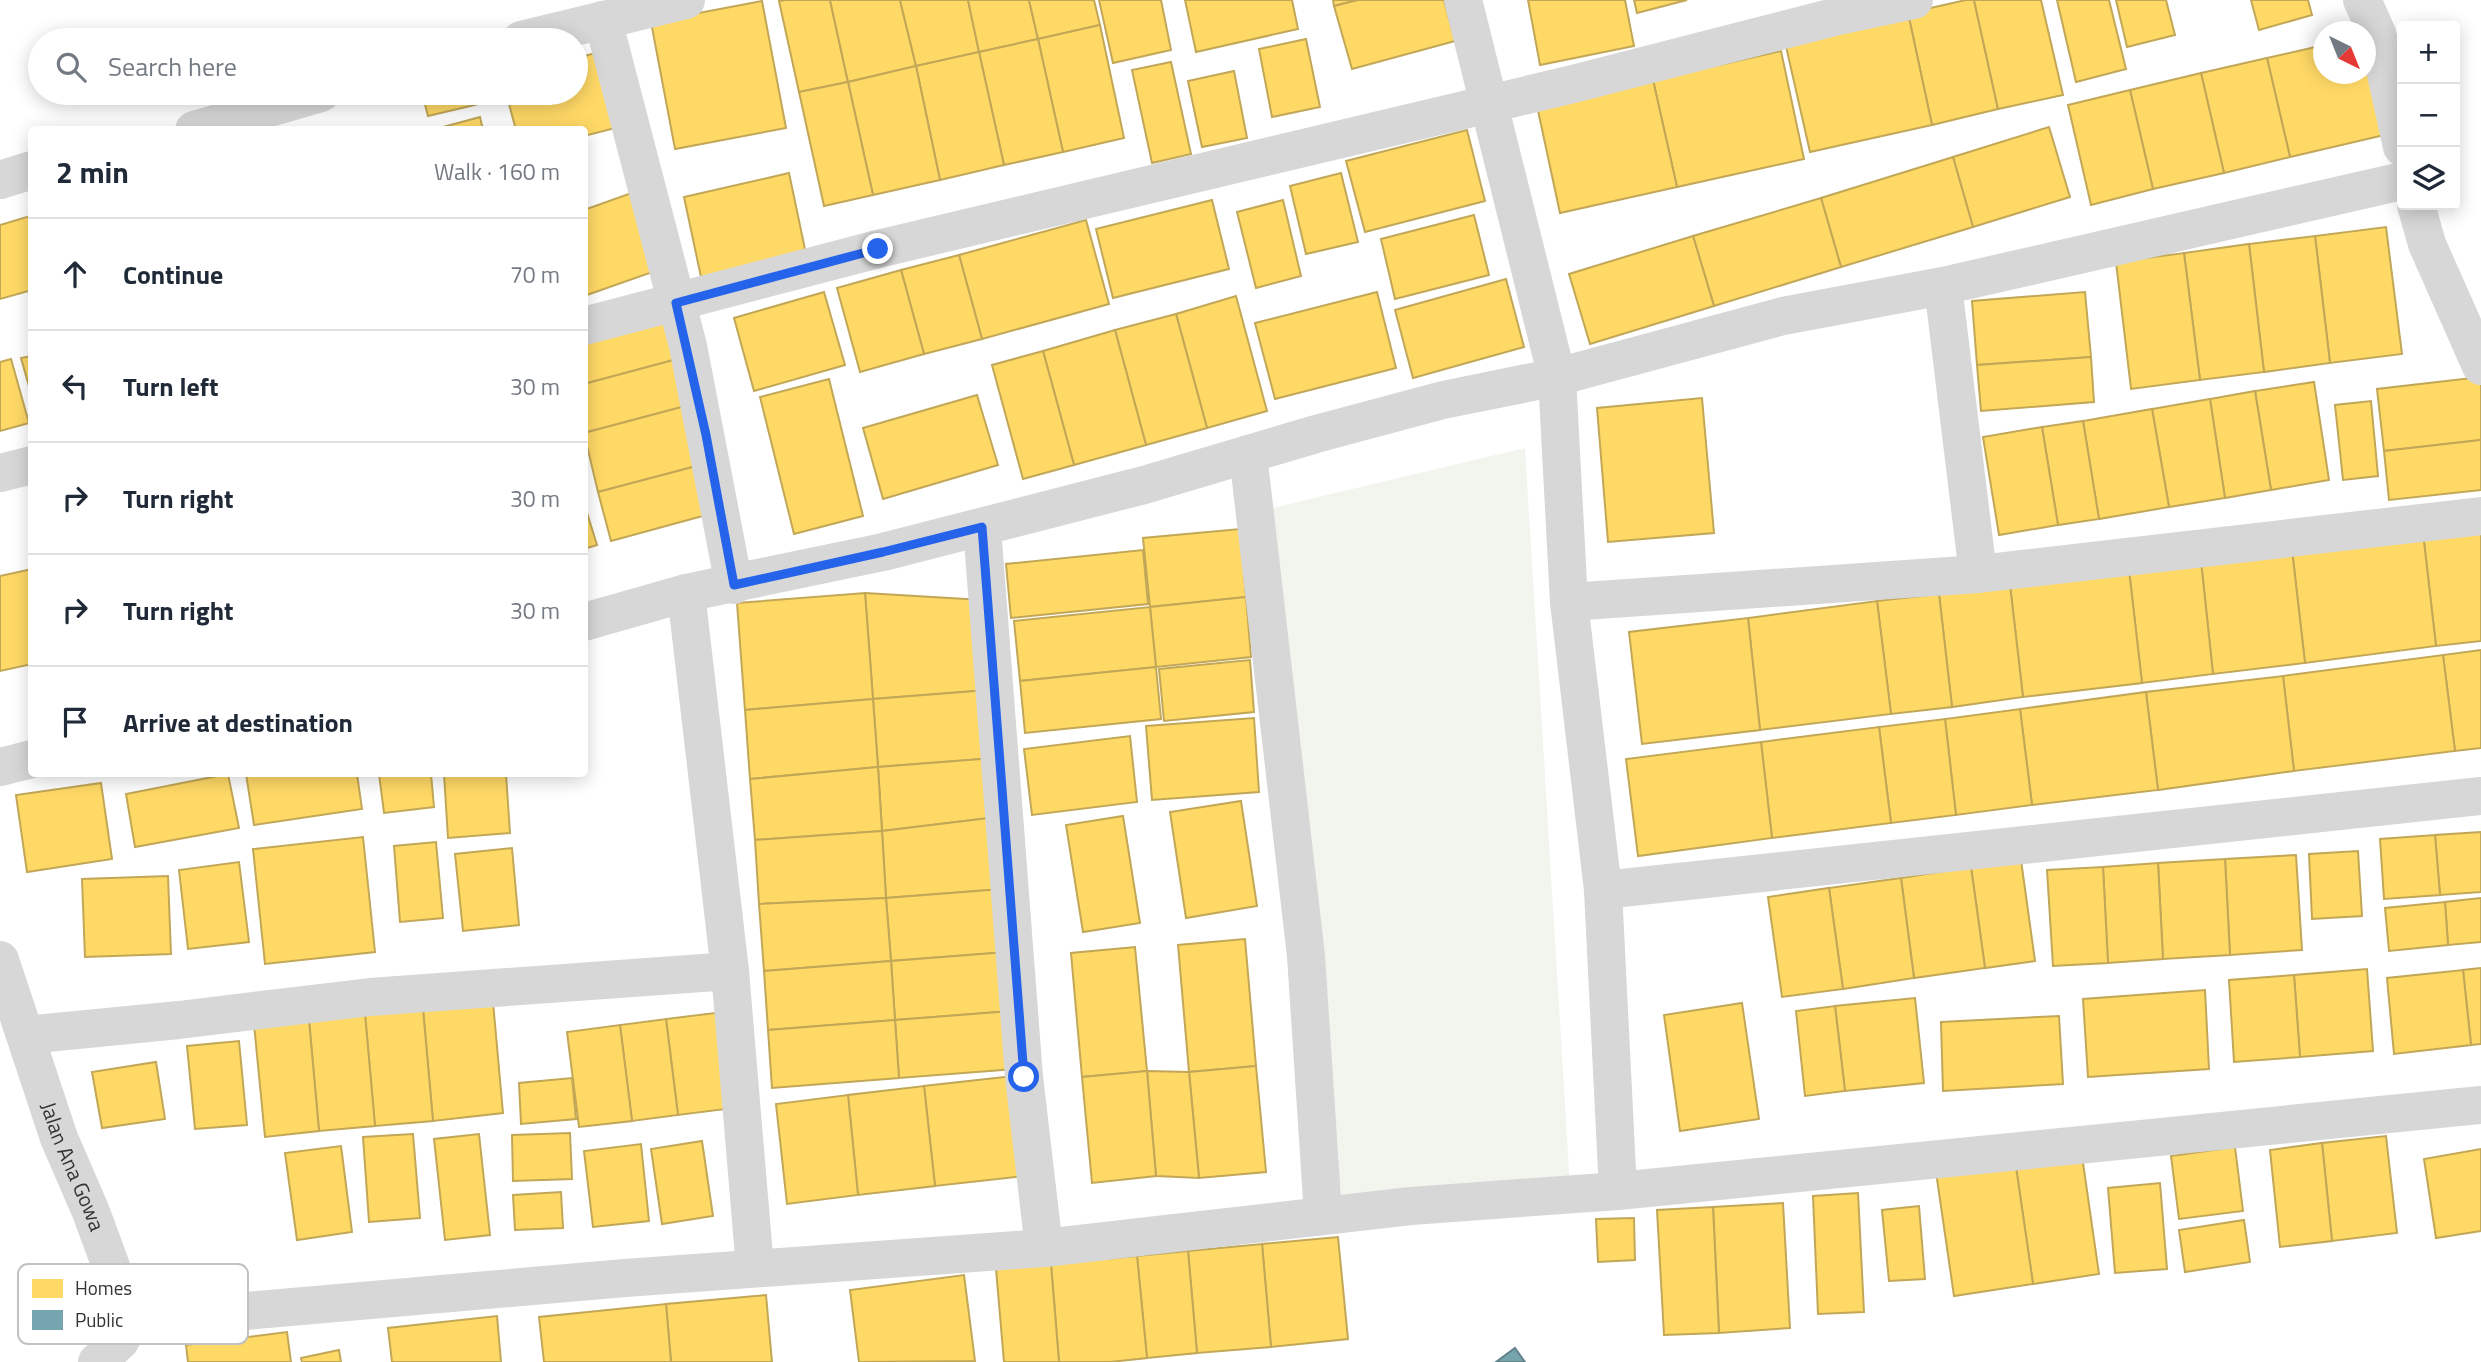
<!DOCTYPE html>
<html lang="en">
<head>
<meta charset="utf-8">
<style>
	:root { --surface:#fff; --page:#f2f2f3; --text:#1f2937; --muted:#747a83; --line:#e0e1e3 }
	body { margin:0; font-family:"Titillium Web",sans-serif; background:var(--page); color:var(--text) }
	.controls { position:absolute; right:21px; top:21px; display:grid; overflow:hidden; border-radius:7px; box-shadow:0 4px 18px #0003 }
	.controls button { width:63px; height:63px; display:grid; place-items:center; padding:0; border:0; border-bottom:2px solid var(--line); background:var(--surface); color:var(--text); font:35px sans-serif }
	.compass { position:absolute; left:2313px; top:21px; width:63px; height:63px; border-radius:50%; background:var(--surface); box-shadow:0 4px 18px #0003; rotate:137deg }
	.stop { position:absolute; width:21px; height:21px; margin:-16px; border:5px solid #2563eb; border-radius:50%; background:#fff }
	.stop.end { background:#2563eb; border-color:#fff; box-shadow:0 2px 7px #0008 }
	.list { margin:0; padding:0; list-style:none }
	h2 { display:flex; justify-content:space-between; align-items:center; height:91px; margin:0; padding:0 28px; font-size:30px }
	h2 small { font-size:23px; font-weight:400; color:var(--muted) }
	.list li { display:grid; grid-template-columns:46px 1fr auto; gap:21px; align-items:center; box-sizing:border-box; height:112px; padding:0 28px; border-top:2px solid var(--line) }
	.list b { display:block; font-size:26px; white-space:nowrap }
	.list em { font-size:23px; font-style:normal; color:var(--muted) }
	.icon { flex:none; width:38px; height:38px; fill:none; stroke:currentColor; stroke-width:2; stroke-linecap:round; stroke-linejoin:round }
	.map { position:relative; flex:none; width:2481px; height:1362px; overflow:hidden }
	.search { position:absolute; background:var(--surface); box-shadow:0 4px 18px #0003; left:28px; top:28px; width:560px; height:77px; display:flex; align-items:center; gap:18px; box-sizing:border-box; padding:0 24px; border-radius:38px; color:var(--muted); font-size:26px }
	.panel { position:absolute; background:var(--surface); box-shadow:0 4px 18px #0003; left:28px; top:126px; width:560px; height:651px; border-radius:7px }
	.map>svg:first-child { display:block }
	.green { fill:#f1f5ed }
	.homes { fill:#ffd966; stroke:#c2a757; stroke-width:2 }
	.public { fill:#76a5af; stroke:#62838a; stroke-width:2 }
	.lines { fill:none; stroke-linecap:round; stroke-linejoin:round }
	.street { stroke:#d7d7d7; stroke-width:38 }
	.route { stroke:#2563eb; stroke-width:9 }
	.labels { text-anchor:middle; stroke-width:7; stroke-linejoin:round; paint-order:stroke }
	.street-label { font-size:21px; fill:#333; stroke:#fff }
	.key { fill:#fff; stroke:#c2c2c2; stroke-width:2 }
	.key-label { font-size:19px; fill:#333 }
</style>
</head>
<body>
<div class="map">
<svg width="2481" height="1362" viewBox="0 0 2481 1362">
	<rect width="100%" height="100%" fill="#fff"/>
	<path class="green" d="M1525 448 1570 1187 1322 1207 1259 511Z"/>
	<g class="homes">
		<path d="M786 0H830L848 82 799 92 779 1Z"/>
		<path d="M830 0H900L916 66 848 82Z"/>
		<path d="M900 0H968L979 52 916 66Z"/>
		<path d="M968 0H1029L1038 39 979 52Z"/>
		<path d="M1029 0H1094L1100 25 1038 39Z"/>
		<path d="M1099 0H1161L1171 50 1113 63Z"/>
		<path d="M1185 0H1292L1298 29 1196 52Z"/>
		<path d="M1333 0H1358L1334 6Z"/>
		<path d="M1358 0H1444L1455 41 1352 69 1334 6Z"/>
		<path d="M1528 0H1625L1634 46 1540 65Z"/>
		<path d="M1634 0H1687L1637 13Z"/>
		<path d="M1966 0H1974L1998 109 1932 125 1908 13Z"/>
		<path d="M1974 0H2041L2063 95 1998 109Z"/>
		<path d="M2057 0H2109L2126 69 2076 82Z"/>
		<path d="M2116 0H2166L2175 35 2127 47Z"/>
		<path d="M2251 0H2308L2312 15 2259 30Z"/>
		<path d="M762 1 786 128 675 149 651 22Z"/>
		<path d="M1908 13 1932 125 1810 152 1785 42Z"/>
		<path d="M1100 25 1124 138 1063 152 1038 39Z"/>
		<path d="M2366 35 2393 133 2290 157 2267 58 2324 45V74H2366Z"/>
		<path d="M1038 39 1063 152 1004 165 979 52Z"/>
		<path d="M1306 39 1320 107 1272 117 1259 49Z"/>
		<path d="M604 51 623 126 584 136V130H516L506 93H576V58Z"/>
		<path d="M1781 51 1804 159 1677 187 1653 80Z"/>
		<path d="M979 52 1004 165 940 180 916 66Z"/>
		<path d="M2267 58 2290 157 2224 173 2201 73Z"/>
		<path d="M1171 62 1191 154 1152 163 1132 70Z"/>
		<path d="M916 66 940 180 873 195 848 82Z"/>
		<path d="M1234 71 1247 138 1202 147 1188 81Z"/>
		<path d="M2201 73 2224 173 2153 189 2130 90Z"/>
		<path d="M1653 80 1677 187 1560 213 1537 106Z"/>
		<path d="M848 82 873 195 824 206 799 92Z"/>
		<path d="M2130 90 2153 189 2091 205 2068 105Z"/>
		<path d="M422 93H481L483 103 428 116Z"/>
		<path d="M480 117 483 130H432Z"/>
		<path d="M2049 127 2070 197 1973 227 1953 157Z"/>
		<path d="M1467 130 1485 201 1365 232 1346 161Z"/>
		<path d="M1953 157 1973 227 1841 267 1821 198Z"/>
		<path d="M789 173 806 254 701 277 684 197Z"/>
		<path d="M1341 173 1358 242 1306 254 1290 186Z"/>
		<path d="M637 191 664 268 584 296V210Z"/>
		<path d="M1821 198 1841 267 1714 306 1693 236Z"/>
		<path d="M1212 200 1229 269 1113 298 1096 229Z"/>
		<path d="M1283 200 1301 276 1256 288 1237 212Z"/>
		<path d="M1474 215 1489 275 1395 299 1381 239Z"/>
		<path d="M30 216 32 290 0 299V225Z"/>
		<path d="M1086 220 1109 304 982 339 959 255Z"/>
		<path d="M2386 227 2402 354 2330 363 2315 236Z"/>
		<path d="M1693 236 1714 306 1590 344 1569 274Z"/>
		<path d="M2315 236 2330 363 2264 372 2249 244Z"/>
		<path d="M2249 244 2264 372 2200 380 2184 253Z"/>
		<path d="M2184 253 2200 380 2131 389 2116 262Z"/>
		<path d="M959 255 982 339 924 354 901 270Z"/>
		<path d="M901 270 924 354 860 372 837 288Z"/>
		<path d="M1506 279 1524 347 1413 378 1395 310Z"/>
		<path d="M824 292 845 365 754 391 734 318Z"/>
		<path d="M1377 292 1396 368 1275 399 1255 323Z"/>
		<path d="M2085 292 2091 357 1977 365 1972 301Z"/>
		<path d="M1236 296 1267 411 1207 428 1176 314Z"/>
		<path d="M669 311 681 358 584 384V334Z"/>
		<path d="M1176 314 1207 428 1146 445 1115 330Z"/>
		<path d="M1115 330 1146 445 1074 465 1043 351Z"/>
		<path d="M1043 351 1074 465 1023 479 992 365Z"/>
		<path d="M32 356V397L21 358Z"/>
		<path d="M2091 357 2094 402 1981 411 1977 365Z"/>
		<path d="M681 358 693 404 584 433V384Z"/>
		<path d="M11 359 29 423 0 431V362Z"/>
		<path d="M2481 377V440L2384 451 2377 389Z"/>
		<path d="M829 379 863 516 794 534 760 397Z"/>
		<path d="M2314 382 2329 480 2271 490 2255 391Z"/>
		<path d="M2255 391 2271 490 2225 498 2210 399Z"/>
		<path d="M977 395 998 465 883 499 863 428Z"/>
		<path d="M1702 398 1714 533 1608 542 1597 408Z"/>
		<path d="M2210 399 2225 498 2169 507 2152 409Z"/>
		<path d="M2371 401 2378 476 2343 480 2335 405Z"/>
		<path d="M693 404 708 463 598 492 584 433Z"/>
		<path d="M2152 409 2169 507 2099 519 2083 421Z"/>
		<path d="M2083 421 2099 519 2058 525 2042 427Z"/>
		<path d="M2042 427 2058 525 1999 535 1983 437Z"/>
		<path d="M2481 440V490L2389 500 2384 451Z"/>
		<path d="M708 463 721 511 611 541 598 492Z"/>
		<path d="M584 503 597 545 584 549Z"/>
		<path d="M2481 527V641L2436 646 2423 533Z"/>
		<path d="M1240 529 1246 597 1150 607 1143 538Z"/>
		<path d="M2423 533 2436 646 2305 663 2292 550Z"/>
		<path d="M1143 550 1148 604 1011 618 1006 564Z"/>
		<path d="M2292 550 2305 663 2213 674 2201 561Z"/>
		<path d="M2201 561 2213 674 2142 683 2129 570Z"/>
		<path d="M32 569V664L0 671V576Z"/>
		<path d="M2129 570 2142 683 2023 697 2010 585Z"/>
		<path d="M2010 585 2023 697 1952 707 1939 594Z"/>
		<path d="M865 593 982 600 988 690 873 699Z"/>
		<path d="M865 593 873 699 745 710 737 603Z"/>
		<path d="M1939 594 1952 707 1891 714 1877 601Z"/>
		<path d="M1246 597 1251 657 1156 667 1150 607Z"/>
		<path d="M1877 601 1891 714 1760 730 1748 618Z"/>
		<path d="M1150 607 1156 667 1020 681 1014 621Z"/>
		<path d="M1748 618 1760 730 1642 744 1629 632Z"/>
		<path d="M2481 650V748L2455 751 2443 655Z"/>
		<path d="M2443 655 2455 751 2294 771 2283 676Z"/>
		<path d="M1250 660 1254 712 1164 721 1159 669Z"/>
		<path d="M1156 667 1161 719 1025 733 1020 681Z"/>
		<path d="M2283 676 2294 771 2158 790 2146 692Z"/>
		<path d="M988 690 994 758 878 767 873 699Z"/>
		<path d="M2146 692 2158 790 2032 805 2020 709Z"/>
		<path d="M873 699 878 767 750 779 745 710Z"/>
		<path d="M2020 709 2032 805 1956 815 1945 719Z"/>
		<path d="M1254 718 1259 792 1152 800 1146 726Z"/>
		<path d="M1945 719 1956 815 1891 823 1879 727Z"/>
		<path d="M1879 727 1891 823 1772 838 1761 742Z"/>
		<path d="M1130 736 1137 802 1032 815 1024 749Z"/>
		<path d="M1761 742 1772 838 1638 856 1626 759Z"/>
		<path d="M994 758 997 817 882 831 878 767Z"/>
		<path d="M878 767 882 831 755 840 750 779Z"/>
		<path d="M228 774 239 828 135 847 126 794Z"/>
		<path d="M246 774H357L362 809 254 825Z"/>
		<path d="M379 774H431L434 807 384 813Z"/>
		<path d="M444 774H506L510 833 448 838Z"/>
		<path d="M101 783 112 859 27 872 16 795Z"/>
		<path d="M1241 801 1257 906 1186 918 1170 812Z"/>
		<path d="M1123 816 1140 923 1083 932 1066 825Z"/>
		<path d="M997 817 1002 889 886 898 882 831Z"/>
		<path d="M882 831 886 898 759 904 755 840Z"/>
		<path d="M2481 832V892L2440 895 2435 835Z"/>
		<path d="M2435 835 2440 895 2384 899 2380 839Z"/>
		<path d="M363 837 375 952 265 964 253 849Z"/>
		<path d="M436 842 443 918 400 922 394 846Z"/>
		<path d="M512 848 519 925 463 931 455 854Z"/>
		<path d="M2358 851 2362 916 2312 919 2309 854Z"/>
		<path d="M2296 855 2302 950 2230 955 2225 859Z"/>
		<path d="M2225 859 2230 955 2163 959 2158 863Z"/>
		<path d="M2021 860 2035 961 1985 968 1971 867Z"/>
		<path d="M239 862 249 942 188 949 179 870Z"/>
		<path d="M2158 863 2163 959 2108 963 2103 867Z"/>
		<path d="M1971 867 1985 968 1914 978 1901 878Z"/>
		<path d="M2103 867 2108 963 2053 966 2047 870Z"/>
		<path d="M168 876 171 954 85 957 82 879Z"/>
		<path d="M1901 878 1914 978 1843 989 1829 888Z"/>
		<path d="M1829 888 1843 989 1782 997 1768 897Z"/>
		<path d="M1002 889 1007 952 891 961 886 898Z"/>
		<path d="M886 898 891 961 764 971 759 904Z"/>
		<path d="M2481 898V942L2448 945 2445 902Z"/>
		<path d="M2445 902 2448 945 2389 951 2385 908Z"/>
		<path d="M1245 939 1256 1066 1189 1072 1178 945Z"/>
		<path d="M1135 947 1147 1071 1082 1077 1071 953Z"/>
		<path d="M1007 952 1011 1011 895 1020 891 961Z"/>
		<path d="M891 961 895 1020 768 1030 764 971Z"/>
		<path d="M2481 968V1044L2471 1045 2463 970Z"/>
		<path d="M2367 969 2373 1051 2300 1057 2294 975Z"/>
		<path d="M2463 970 2471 1045 2394 1054 2387 978Z"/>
		<path d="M2294 975 2300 1057 2234 1062 2229 980Z"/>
		<path d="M2205 990 2209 1069 2088 1077 2083 999Z"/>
		<path d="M492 991 503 1113 433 1121 422 998Z"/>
		<path d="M422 998 433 1121 375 1126 364 1003Z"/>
		<path d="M1915 998 1924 1083 1845 1091 1835 1006Z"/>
		<path d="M364 1003 375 1126 319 1131 308 1009Z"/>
		<path d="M1742 1003 1759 1119 1680 1131 1664 1015Z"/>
		<path d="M1835 1006 1845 1091 1805 1096 1796 1011Z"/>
		<path d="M308 1009 319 1131 265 1137 253 1014Z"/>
		<path d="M1011 1011 1015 1069 899 1078 895 1020Z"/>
		<path d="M723 1012 734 1108 678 1115 666 1019Z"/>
		<path d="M2059 1016 2063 1084 1943 1091 1941 1022Z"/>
		<path d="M666 1019 678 1115 632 1121 620 1025Z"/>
		<path d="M895 1020 899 1078 772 1088 768 1030Z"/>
		<path d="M620 1025 632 1121 579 1127 567 1032Z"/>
		<path d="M239 1041 247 1125 195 1129 187 1046Z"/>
		<path d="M156 1062 165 1119 102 1128 92 1072Z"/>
		<path d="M1256 1066 1266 1172 1199 1178 1189 1072Z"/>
		<path d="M1147 1071 1189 1072 1199 1178 1156 1176Z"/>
		<path d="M1147 1071 1156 1176 1092 1183 1082 1077Z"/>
		<path d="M1013 1076 1024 1176 935 1186 924 1086Z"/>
		<path d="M572 1078 576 1119 521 1124 519 1083Z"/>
		<path d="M924 1086 935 1186 858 1195 848 1095Z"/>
		<path d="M848 1095 858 1195 787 1204 776 1104Z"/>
		<path d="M570 1133 572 1179 513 1181 512 1135Z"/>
		<path d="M413 1134 420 1218 369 1222 363 1137Z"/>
		<path d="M479 1134 490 1235 445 1240 434 1139Z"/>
		<path d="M2386 1136 2397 1233 2332 1241 2322 1143Z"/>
		<path d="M702 1141 713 1216 662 1224 651 1149Z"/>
		<path d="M2322 1143 2332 1241 2280 1247 2270 1150Z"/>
		<path d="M641 1144 649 1221 593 1227 584 1151Z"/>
		<path d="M341 1146 352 1232 297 1240 285 1153Z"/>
		<path d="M2235 1147 2243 1211 2179 1219 2171 1156Z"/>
		<path d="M2081 1149 2099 1274 2033 1284 2015 1160Z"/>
		<path d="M2481 1149V1231L2436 1238 2424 1159Z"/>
		<path d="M2015 1160 2033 1284 1954 1296 1936 1172Z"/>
		<path d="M2160 1183 2167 1269 2115 1273 2108 1188Z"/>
		<path d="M561 1192 563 1228 515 1230 513 1195Z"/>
		<path d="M1858 1193 1864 1312 1818 1314 1813 1196Z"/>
		<path d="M1783 1203 1790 1328 1719 1333 1713 1207Z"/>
		<path d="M1919 1206 1925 1279 1889 1281 1882 1210Z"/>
		<path d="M1713 1207 1719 1333 1664 1335 1657 1210Z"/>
		<path d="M1634 1218 1635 1260 1598 1262 1596 1219Z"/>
		<path d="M2244 1220 2250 1262 2185 1272 2179 1230Z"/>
		<path d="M1338 1237 1348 1339 1271 1347 1262 1244Z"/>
		<path d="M1262 1244 1271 1347 1197 1353 1188 1251Z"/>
		<path d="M1188 1251 1197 1353 1147 1358 1137 1256Z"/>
		<path d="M1137 1256 1147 1358 1110 1362H1059L1051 1264Z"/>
		<path d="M1051 1264 1059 1362H1004L996 1269Z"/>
		<path d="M964 1275 975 1361 859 1362 850 1290Z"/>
		<path d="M766 1295 772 1362H671L666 1304Z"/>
		<path d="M666 1304 671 1362H544L539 1317Z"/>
		<path d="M497 1316 501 1362H392L388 1328Z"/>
		<path d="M287 1332 291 1362H188L186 1345Z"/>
		<path d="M339 1350 341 1362H302L301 1358Z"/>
	</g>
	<path class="public" d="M1515 1348 1525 1362H1496Z"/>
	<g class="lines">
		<g class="street">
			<path d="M1463 0 1557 377 1783 316 1943 286 2402 181"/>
			<path d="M2362 0 2377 33 2402 147"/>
			<path d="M603 20 688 346 734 585"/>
			<path d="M521 40 686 0"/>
			<path d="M194 130 321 93"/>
			<path d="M0 180 32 170"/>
			<path d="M2416 205 2427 244 2481 366"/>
			<path d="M1943 286 1978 574"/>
			<path d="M584 326 878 249 1573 84 1834 17 1914 0"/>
			<path d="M1248 454 1306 956 1323 1215"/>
			<path d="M0 473 32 465"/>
			<path d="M982 527 1024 1077 1044 1248"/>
			<path d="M686 593 730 971 755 1268"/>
			<path d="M1569 602 1978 574 2481 516"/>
			<path d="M584 622 686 593 883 552 1144 485 1316 434 1443 400 1557 377 1569 602 1603 890 1618 1191"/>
			<path d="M0 767 32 759"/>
			<path d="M1603 890 2481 796"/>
			<path id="s1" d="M0 960 59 1138 91 1212 131 1321 120 1341 97 1362"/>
			<path d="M26 1035 179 1020 370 997 730 971"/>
			<path d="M131 1321 625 1278 1044 1248 1411 1206 1618 1191 2481 1105"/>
		</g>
	</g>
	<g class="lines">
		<path class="route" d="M878 249 676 303 706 435 734 585 883 552 982 527 1024 1077"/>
	</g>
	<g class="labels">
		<g class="street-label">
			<text dy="7" stroke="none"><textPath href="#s1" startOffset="219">Jalan Ana Gowa</textPath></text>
		</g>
	</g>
	<rect x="18" y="1264" width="230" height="80" rx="10" class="key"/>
	<rect x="32" y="1279" width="31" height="19" fill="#ffd966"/>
	<rect x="32" y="1310" width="31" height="20" fill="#76a5af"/>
	<g class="key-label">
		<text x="75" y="1295">Homes</text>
		<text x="75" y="1327">Public</text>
	</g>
</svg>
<div class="controls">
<button>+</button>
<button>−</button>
<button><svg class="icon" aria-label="layers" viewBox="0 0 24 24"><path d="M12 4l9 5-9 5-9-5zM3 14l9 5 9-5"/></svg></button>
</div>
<svg class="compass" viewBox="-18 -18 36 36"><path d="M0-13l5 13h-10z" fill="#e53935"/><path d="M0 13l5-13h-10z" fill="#747a83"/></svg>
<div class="stop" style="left:1024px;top:1077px"></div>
<div class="stop end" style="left:878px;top:249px"></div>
<div class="search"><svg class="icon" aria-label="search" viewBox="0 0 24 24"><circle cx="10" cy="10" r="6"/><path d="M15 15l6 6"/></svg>Search here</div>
<section class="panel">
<h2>2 min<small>Walk · 160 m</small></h2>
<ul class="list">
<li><svg class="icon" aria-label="ahead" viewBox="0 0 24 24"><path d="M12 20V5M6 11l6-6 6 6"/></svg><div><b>Continue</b></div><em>70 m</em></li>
<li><svg class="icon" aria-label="left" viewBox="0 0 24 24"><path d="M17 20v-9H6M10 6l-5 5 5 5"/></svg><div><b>Turn left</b></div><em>30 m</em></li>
<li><svg class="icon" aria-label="right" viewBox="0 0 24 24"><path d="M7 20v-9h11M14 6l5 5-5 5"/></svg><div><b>Turn right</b></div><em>30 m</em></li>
<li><svg class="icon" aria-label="right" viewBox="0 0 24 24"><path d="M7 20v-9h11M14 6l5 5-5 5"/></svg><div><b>Turn right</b></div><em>30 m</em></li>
<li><svg class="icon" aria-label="arrive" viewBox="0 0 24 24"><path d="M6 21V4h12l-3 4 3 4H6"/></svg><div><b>Arrive at destination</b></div></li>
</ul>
</section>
</div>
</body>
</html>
